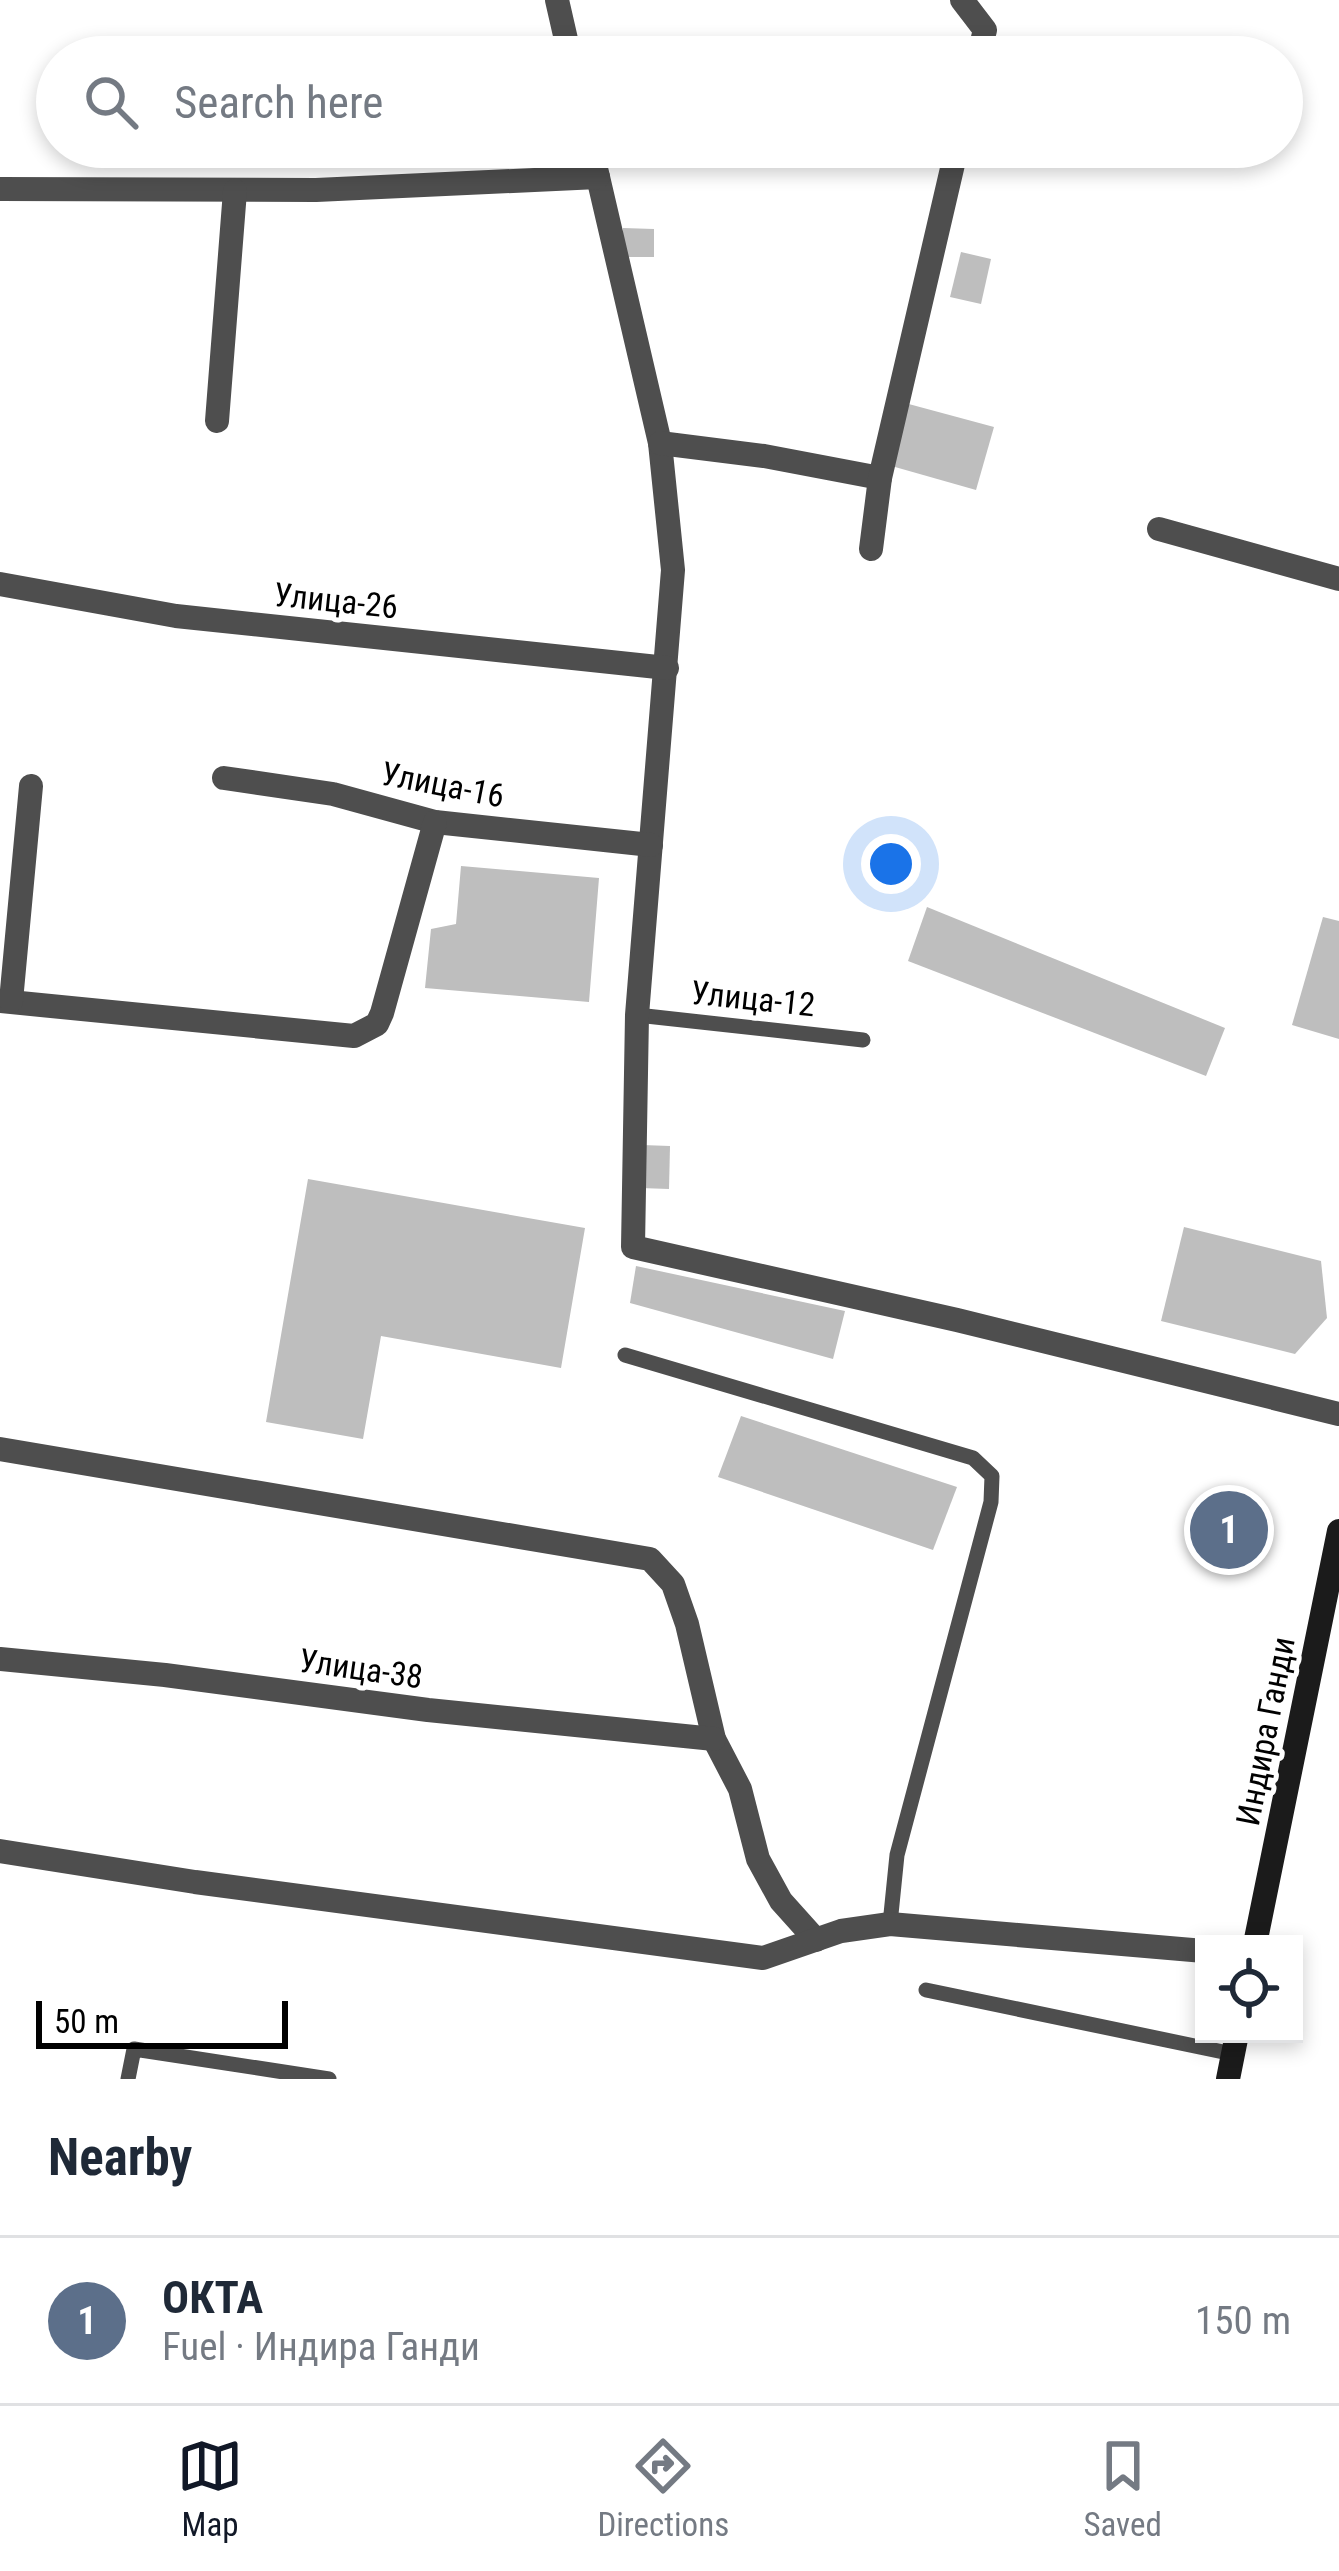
<!DOCTYPE html>
<html lang="en">
<head>
<meta charset="utf-8">
<style>
	:root { --surface:#fff; --page:#f6f6f7; --text:#1f2937; --muted:#747a83; --line:#e0e1e3; --accent:#111827 }
	body { margin:0; font-family:"Roboto Condensed",sans-serif; background:var(--page); color:var(--text) }
	.controls { position:absolute; right:36px; bottom:36px; display:grid; overflow:hidden; border-radius:0px; box-shadow:0 6px 18px #0003 }
	.controls button { width:108px; height:108px; display:grid; place-items:center; padding:0; border:0; border-bottom:3px solid var(--line); background:var(--surface); color:var(--text); font:60px sans-serif }
	.scale { position:absolute; left:36px; bottom:30px; width:252px; box-sizing:border-box; padding-left:12px; border:6px solid #000; border-top:0; font-size:33px; line-height:42px; white-space:nowrap; color:#000; -webkit-text-stroke:9px #fff; paint-order:stroke }
	.you { position:absolute; left:891px; top:864px; width:42px; height:42px; margin:-30px; border:9px solid #fff; border-radius:50%; background:#1a73e8; box-shadow:0 0 0 18px #1a73e833 }
	.badge { display:grid; place-items:center; width:78px; height:78px; border-radius:50%; background:var(--accent); color:#fff; font-size:39px; font-weight:700 }
	.pin { position:absolute; translate:-50% -50%; border:6px solid #fff; box-shadow:0 3px 12px #0006 }
	.list { margin:0; padding:0; list-style:none }
	h2 { display:flex; justify-content:space-between; align-items:center; height:156px; margin:0; padding:0 48px; font-size:51px }
	h2 small { font-size:39px; font-weight:400; color:var(--muted) }
	.list li { display:grid; grid-template-columns:78px 1fr auto; gap:36px; align-items:center; box-sizing:border-box; height:168px; padding:0 48px; border-top:3px solid var(--line) }
	.list b { display:block; font-size:45px; white-space:nowrap }
	.list p { margin:0; font-size:39px; white-space:nowrap; color:var(--muted) }
	.list em { font-size:39px; font-style:normal; color:var(--muted) }
	.icon { flex:none; width:66px; height:66px; fill:none; stroke:currentColor; stroke-width:2; stroke-linecap:round; stroke-linejoin:round }
	.map { position:relative; flex:none; width:1339px; height:2079px; overflow:hidden }
	.search { position:absolute; background:var(--surface); box-shadow:0 6px 18px #0003; left:36px; right:36px; top:36px; height:132px; display:flex; align-items:center; gap:30px; box-sizing:border-box; padding:0 42px; border-radius:66px; color:var(--muted); font-size:45px }
	.sheet { height:324px; background:var(--surface) }
	nav { display:flex; justify-content:space-around; align-items:center; box-sizing:border-box; height:168px; border-top:3px solid var(--line); background:var(--surface); font-size:33px; color:var(--muted) }
	nav a { display:grid; justify-items:center; gap:6px }
	nav .on { color:var(--accent) }
	.map>svg:first-child { display:block }
	.building { fill:#bebebe }
	.lines { fill:none; stroke-linecap:round; stroke-linejoin:round }
	.lane { stroke:#4e4e4e; stroke-width:15 }
	.street { stroke:#4e4e4e; stroke-width:24 }
	.secondary { stroke:#1b1b1b; stroke-width:24 }
	.labels { text-anchor:middle; stroke-width:10; stroke-linejoin:round; paint-order:stroke }
	.street-label { font-size:33px; fill:#000; stroke:#fff }
</style>
</head>
<body>
<div class="map">
<svg width="1339" height="2079" viewBox="0 0 1339 2079">
	<rect width="100%" height="100%" fill="#fff"/>
	<g class="building">
		<path d="M623 228 654 229V257H623Z"/>
		<path d="M961 252 991 259 981 304 950 297Z"/>
		<path d="M905 403 994 427 976 490 888 465Z"/>
		<path d="M461 866 599 878 589 1002 425 988 431 929 456 924Z"/>
		<path d="M927 907 1225 1028 1206 1076 908 961Z"/>
		<path d="M1323 917 1339 921V1039L1292 1025Z"/>
		<path d="M642 1145 670 1146 669 1189 640 1188Z"/>
		<path d="M308 1179 585 1228 561 1368 381 1336 363 1439 266 1422Z"/>
		<path d="M1184 1227 1321 1261 1327 1318 1295 1354 1161 1321Z"/>
		<path d="M636 1266 845 1311 833 1359 630 1303Z"/>
		<path d="M741 1416 957 1487 933 1550 718 1477Z"/>
	</g>
	<g class="lines">
		<g class="lane">
			<path d="M637 1015 863 1040"/>
			<path d="M625 1355 973 1458 992 1476 991 1502 897 1855 890 1924"/>
			<path d="M926 1990 1233 2054"/>
			<path d="M128 2079 134 2049 329 2079"/>
		</g>
		<g class="street">
			<path d="M557 0 570 57"/>
			<path d="M962 0 985 30 978 57"/>
			<path d="M591 147 660 443 673 570 637 1015 633 1247 957 1320 1339 1414"/>
			<path d="M0 189 316 190 598 177"/>
			<path d="M217 421 235 191"/>
			<path d="M660 443 764 456 880 478"/>
			<path d="M1159 529 1339 579"/>
			<path d="M871 549 880 478 957 147"/>
			<path d="M0 584 176 616 667 668"/>
			<path d="M224 778 333 794 435 822 651 845"/>
			<path d="M0 1001 354 1036 377 1024 382 1013 435 822"/>
			<path d="M11 1001 31 786"/>
			<path d="M0 1449 650 1559 673 1584 687 1624 714 1739 740 1789 758 1859 781 1901 816 1940"/>
			<path d="M0 1659 165 1675 428 1710 714 1739"/>
			<path d="M0 1851 195 1882 763 1958 841 1931 890 1924 1204 1951"/>
		</g>
		<g class="secondary">
			<path d="M1255 1944 1339 1531"/>
			<path d="M1228 2079 1237 2034"/>
		</g>
	</g>
	<g class="labels">
		<g class="street-label">
			<text transform="translate(336 600) rotate(6)" y="12">Улица-26</text>
			<text transform="translate(443 784) rotate(11)" y="12">Улица-16</text>
			<text transform="translate(753 998) rotate(6)" y="12">Улица-12</text>
			<text transform="translate(361 1668) rotate(8)" y="12">Улица-38</text>
			<text transform="translate(1265 1731) rotate(-79)" y="12">Индира Ганди</text>
		</g>
	</g>
</svg>
<div class="controls">
<button><svg class="icon" aria-label="locate" viewBox="0 0 24 24"><circle cx="12" cy="12" r="6"/><path d="M12 2v4M12 18v4M2 12h4M18 12h4"/></svg></button>
</div>
<div class="scale">50 m</div>
<div class="you"></div>
<div class="pin badge" style="left:1229px;top:1530px;background:#5c6f8a">1</div>
<div class="search"><svg class="icon" aria-label="search" viewBox="0 0 24 24"><circle cx="10" cy="10" r="6"/><path d="M15 15l6 6"/></svg>Search here</div>
</div>
<section class="sheet">
<h2>Nearby<small></small></h2>
<ul class="list">
<li><span class="badge" style="background:#5c6f8a">1</span><div><b>ОКТА</b><p>Fuel · Индира Ганди</p></div><em>150 m</em></li>
</ul>
</section>
<nav>
<a class="on"><svg class="icon" aria-label="map" viewBox="0 0 24 24"><path d="M3 6l6-2 6 2 6-2v14l-6 2-6-2-6 2zM9 4v14M15 6v14"/></svg>Map</a>
<a><svg class="icon" aria-label="directions" viewBox="0 0 24 24"><path d="M12 3l9 9-9 9-9-9zM9 14v-3h6M13 9l2 2-2 2"/></svg>Directions</a>
<a><svg class="icon" aria-label="saved" viewBox="0 0 24 24"><path d="M7 4h10v16l-5-4-5 4z"/></svg>Saved</a>
</nav>
</body>
</html>
